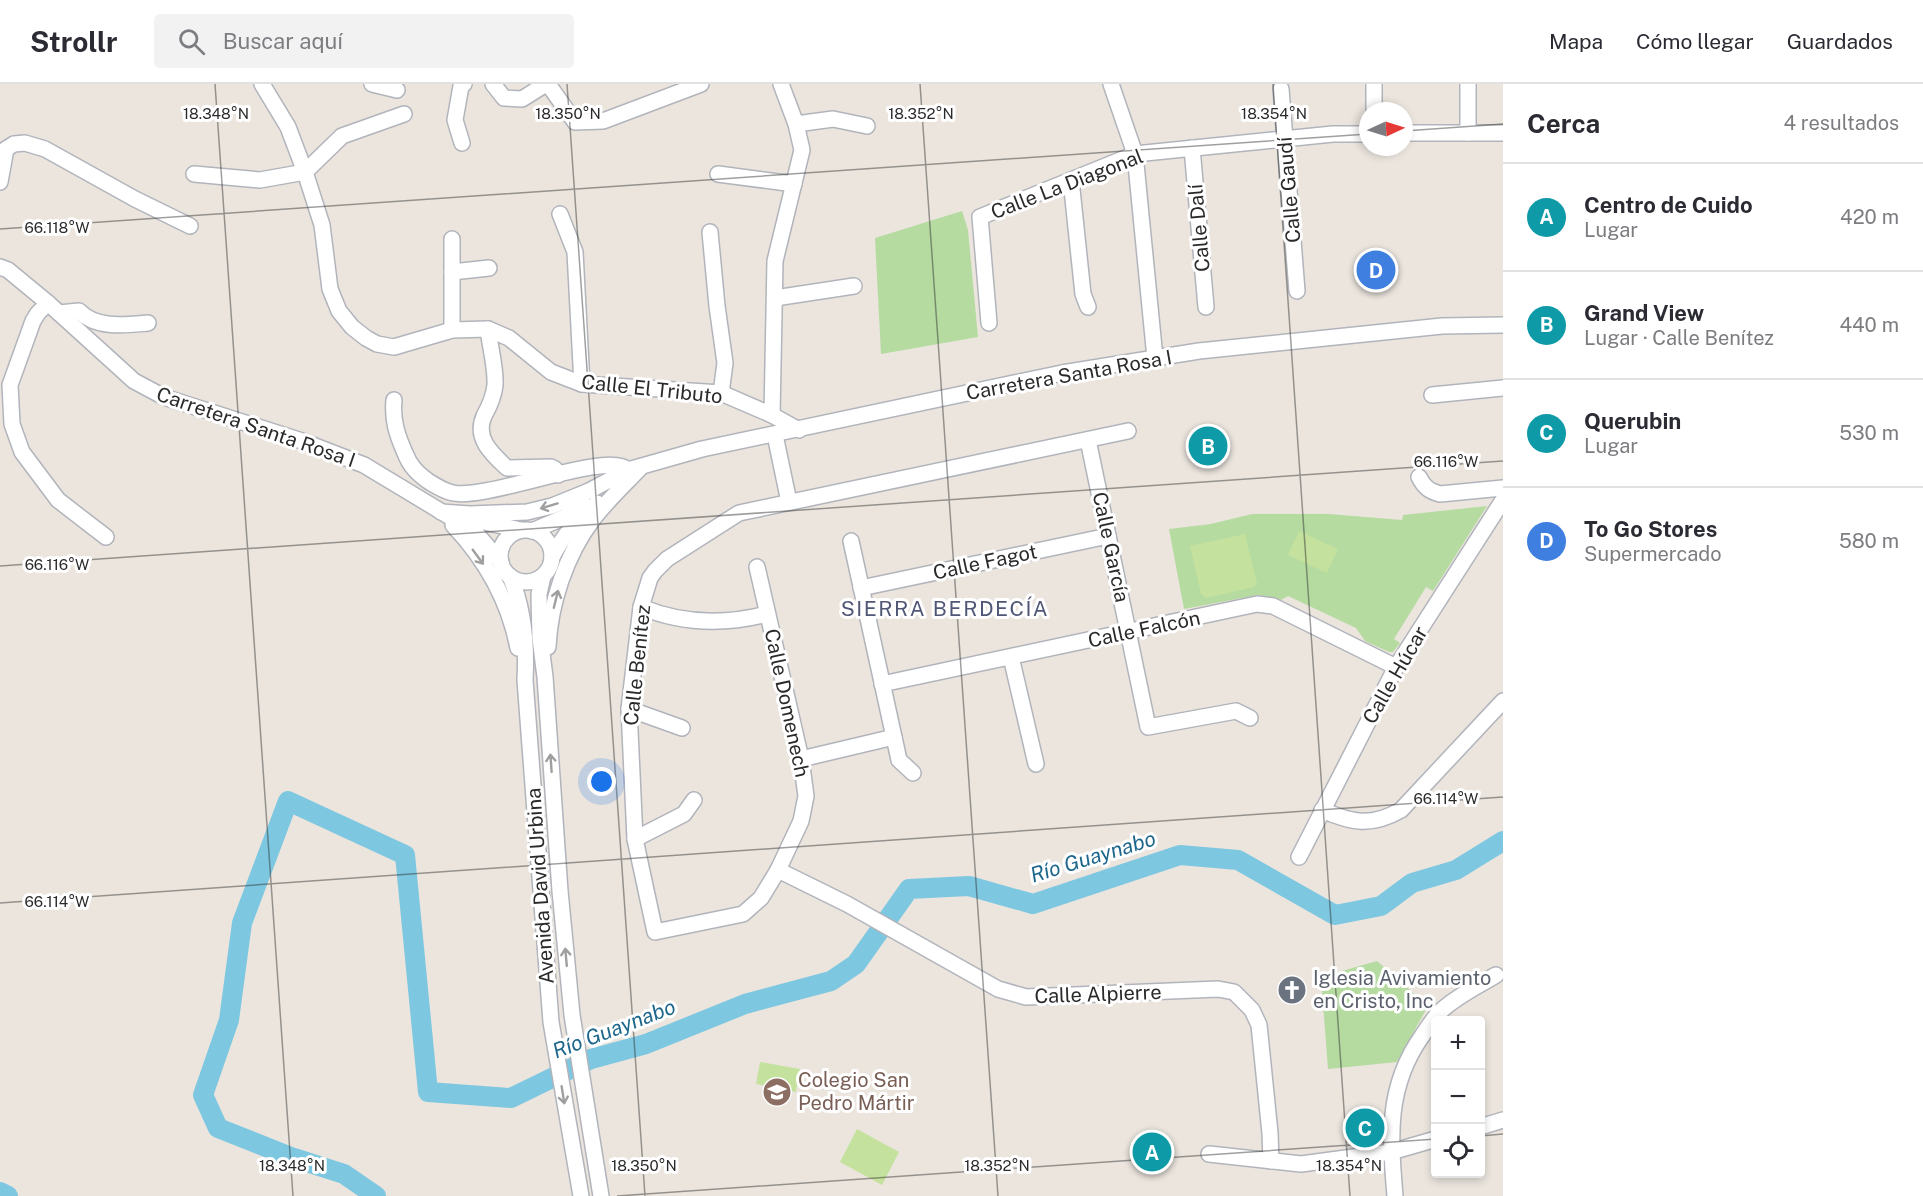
<!DOCTYPE html>
<html lang="es">
<head>
<meta charset="utf-8">
<style>
	:root { --surface:#fff; --page:#f2f2f3; --text:#2b2b33; --muted:#7c7c81; --line:#e1e1e2; --accent:#516ee5 }
	body { margin:0; font-family:"Public Sans",sans-serif; background:var(--page); color:var(--text) }
	.controls { position:absolute; right:18px; bottom:18px; display:grid; overflow:hidden; border-radius:6px; box-shadow:0 3px 9px #0003 }
	.controls button { width:54px; height:54px; display:grid; place-items:center; padding:0; border:0; border-bottom:2px solid var(--line); background:var(--surface); color:var(--text); font:30px sans-serif }
	.compass { position:absolute; left:1359px; top:18px; width:54px; height:54px; border-radius:50%; background:var(--surface); box-shadow:0 3px 9px #0003; rotate:86deg }
	.you { position:absolute; left:602px; top:698px; width:21px; height:21px; margin:-15px; border:4px solid #fff; border-radius:50%; background:#1a73e8; box-shadow:0 0 0 9px #1a73e833 }
	.badge { display:grid; place-items:center; width:39px; height:39px; border-radius:50%; background:var(--accent); color:#fff; font-size:20px; font-weight:700 }
	.pin { position:absolute; translate:-50% -50%; border:3px solid #fff; box-shadow:0 2px 6px #0006 }
	.list { margin:0; padding:0; list-style:none }
	h2 { display:flex; justify-content:space-between; align-items:center; height:78px; margin:0; padding:0 24px; font-size:26px }
	h2 small { font-size:20px; font-weight:400; color:var(--muted) }
	.list li { display:grid; grid-template-columns:39px 1fr auto; gap:18px; align-items:center; box-sizing:border-box; height:108px; padding:0 24px; border-top:2px solid var(--line) }
	.list b { display:block; font-size:22px; white-space:nowrap }
	.list p { margin:0; font-size:20px; white-space:nowrap; color:var(--muted) }
	.list em { font-size:20px; font-style:normal; color:var(--muted) }
	.icon { flex:none; width:33px; height:33px; fill:none; stroke:currentColor; stroke-width:2; stroke-linecap:round; stroke-linejoin:round }
	.map { position:relative; flex:none; width:1503px; height:1112px; overflow:hidden }
	header { display:flex; align-items:center; gap:36px; box-sizing:border-box; height:84px; padding:0 30px; background:var(--surface); border-bottom:2px solid var(--line) }
	header strong { font-size:28px }
	nav { display:flex; gap:33px; margin-inline-start:auto; font-size:21px }
	.search { width:420px; height:54px; background:var(--page); display:flex; align-items:center; gap:15px; box-sizing:border-box; padding:0 21px; border-radius:6px; color:var(--muted); font-size:22px }
	main { display:flex }
	aside { flex:1; background:var(--surface) }
	.map>svg:first-child { display:block }
	.green { fill:#b5dba1 }
	.pitch { fill:#c5e19e }
	.lines { fill:none; stroke-linecap:round; stroke-linejoin:round }
	.river { stroke:#7ec7e0; stroke-width:20 }
	.minor-casing { stroke:#b2b4bc; stroke-width:18 }
	.minor { stroke:#fff; stroke-width:15 }
	.oneway { stroke:#9f9f9f }
	.ticks { fill:none; stroke:#2a2a2a; stroke-width:1.5; stroke-opacity:0.45 }
	.labels { text-anchor:middle; stroke-width:6; stroke-linejoin:round; paint-order:stroke }
	.street-label { font-size:20px; fill:#2a2a2a; stroke:#fff }
	.worship-label { font-size:20px; fill:#5b616d; stroke:#fff; text-anchor:start }
	.education-label { font-size:20px; fill:#785e54; stroke:#fff; text-anchor:start }
	.neighbourhood-label { font-size:21px; letter-spacing:1.5px; fill:#505776; stroke:#fff }
	.water-label { font-size:21px; font-style:italic; fill:#1d678c; stroke:#fff }
	.ticks-label { font-size:15px; text-anchor:middle; fill:#2a2a2a; stroke:#fff; stroke-width:6; stroke-linejoin:round; paint-order:stroke }
</style>
</head>
<body>
<header>
<strong>Strollr</strong>
<div class="search"><svg class="icon" aria-label="search" viewBox="0 0 24 24"><circle cx="10" cy="10" r="6"/><path d="M15 15l6 6"/></svg>Buscar aquí</div>
<nav><a>Mapa</a><a>Cómo llegar</a><a>Guardados</a></nav>
</header>
<main>
<div class="map">
<svg width="1503" height="1112" viewBox="0 0 1503 1112">
	<rect width="100%" height="100%" fill="#ebe5de"/>
	<g class="green">
		<path d="M962 127 968 146 978 253 881 270 875 154Z"/>
		<path d="M1487 422 1433 507 1426 503 1394 555 1400 559 1393 568H1389L1365 557 1356 544 1288 512 1281 516 1258 511 1184 525 1169 445 1211 440 1252 430H1329L1402 436 1403 431Z"/>
		<path d="M1377 877 1428 922 1397 978 1328 985 1321 893Z"/>
	</g>
	<g class="pitch">
		<path d="M1299 447 1338 465 1327 489 1288 471Z"/>
		<path d="M1245 450 1257 499 1254 503 1206 514 1201 510 1190 462Z"/>
		<path d="M760 978 800 985 796 1008 756 1000Z"/>
		<path d="M857 1045 899 1068 882 1101 840 1078Z"/>
	</g>
	<g class="lines">
		<g class="river">
			<path d="M0 1108 8 1112"/>
			<path d="M376 1112 344 1090 291 1073 218 1044 203 1011 229 936 242 839 288 717 405 771 428 1008 511 1014 591 975 646 960 745 920 831 897 856 880 909 805 969 802 1033 820 1180 771 1238 776 1335 831 1381 822 1412 799 1456 786 1503 757"/>
		</g>
		<g class="minor-casing">
			<g id="minor">
				<path d="M262 0 288 43 305 88 322 141 330 205 339 227 352 243 366 254 377 260 394 263 452 246 488 245 509 254 551 288 582 300 721 309 772 331 799 346"/>
				<path d="M372 0 397 6"/>
				<path d="M493 0 504 14 522 15 546 0"/>
				<path d="M548 0 575 38 603 37 701 0"/>
				<path d="M1111 0 1135 70 1155 274"/>
				<path d="M1468 0V49"/>
				<path d="M1281 5 1297 207"/>
				<path d="M1374 27V0"/>
				<path d="M796 40 833 35 867 42"/>
				<path d="M1404 49H1503"/>
				<path d="M462 59 455 36 461 2 464 0"/>
				<path d="M1192 64 1206 223"/>
				<path d="M194 90 260 96 305 88 342 52 404 30"/>
				<path d="M718 90 794 100"/>
				<path d="M1071 96 1083 210 1088 223"/>
				<path d="M0 98 6 65 14 60 25 59 45 65 135 115 190 142"/>
				<path d="M560 130 575 168 582 300"/>
				<path d="M710 148 717 222 725 279 721 309"/>
				<path d="M0 183 8 186 48 219 134 297 164 313 302 357 364 381 475 448 501 478"/>
				<path d="M452 188 489 184"/>
				<path d="M775 214 854 202"/>
				<path d="M48 219 38 229 33 237 10 301 12 340 22 368 58 416 106 453"/>
				<path d="M59 229 79 227C96 245 125 241 148 239"/>
				<path d="M989 239 980 133 1135 70 1333 50H1368"/>
				<path d="M488 245C490 263 496 284 495 301 494 312 489 323 484 332 474 354 492 370 507 384L551 383 555 385 558 391"/>
				<path d="M452 246V155"/>
				<path d="M1432 311 1503 304"/>
				<path d="M394 316C392 336 397 351 405 369 410 382 417 389 428 397 436 402 443 407 453 409 489 416 608 366 628 386"/>
				<path d="M772 331 775 177 802 66 796 40 781 0"/>
				<path d="M775 351 789 418"/>
				<path d="M1088 356 1148 643 1236 627 1250 634"/>
				<path d="M1419 393C1424 403 1429 407 1440 410L1503 404"/>
				<path d="M441 428 470 430 527 428 552 422 589 407 628 386 702 365 1062 289 1199 267 1442 242 1503 241"/>
				<path d="M470 435 521 446"/>
				<path d="M453 441C485 475 509 517 518 564"/>
				<circle cx="526" cy="472" r="26"/>
				<path d="M532 447 565 433 583 420"/>
				<path d="M851 457 899 676 913 689"/>
				<path d="M552 473C564 450 578 435 597 419"/>
				<path d="M757 483 801 675 806 712 801 737 778 786 761 814 743 830 655 848 635 755 629 625 641 523 650 494 655 487 667 475 739 429 1128 347"/>
				<path d="M510 492C524 525 527 560 525 596L551 938 581 1112"/>
				<path d="M543 492 539 510 540 554 545 593 560 807 572 931 601 1112"/>
				<path d="M861 504 1108 452"/>
				<path d="M641 523C682 540 724 541 767 530"/>
				<path d="M548 563C550 519 566 471 593 435 607 417 624 401 640 384"/>
				<path d="M1011 573 1036 680"/>
				<path d="M882 600 1257 520 1273 522 1396 583"/>
				<path d="M629 625 682 644"/>
				<path d="M801 675 894 653"/>
				<path d="M1322 726C1352 739 1371 743 1401 726L1503 617"/>
				<path d="M635 755 684 730 694 716"/>
				<path d="M1299 773 1396 583 1503 416"/>
				<path d="M778 786 847 820 998 905 1026 913 1218 905 1234 908 1252 926 1259 941 1270 1049 1271 1077"/>
				<path d="M1480 1043 1503 1036"/>
				<path d="M1209 1070 1301 1080 1391 1068 1436 1055"/>
				<path d="M1395 1112C1390 1053 1386 1003 1422 952 1428 943 1434 933 1442 926 1457 912 1478 902 1496 891"/>
			</g>
		</g>
		<use href="#minor" class="minor"/>
	</g>
	<defs><path id="oneway-shaft" d="M-6 0H5M1.5-3L5.5 0L1.5 3" fill="none" stroke-width="1.6" stroke-linecap="round" stroke-linejoin="round" transform="scale(1.5)"/></defs>
	<g class="oneway">
		<use href="#oneway-shaft" transform="translate(549 422) rotate(163)"/>
		<use href="#oneway-shaft" transform="translate(478 473) rotate(54)"/>
		<use href="#oneway-shaft" transform="translate(556 515) rotate(-76)"/>
		<use href="#oneway-shaft" transform="translate(551 679) rotate(-94)"/>
		<use href="#oneway-shaft" transform="translate(566 873) rotate(-95)"/>
		<use href="#oneway-shaft" transform="translate(563 1011) rotate(81)"/>
	</g>
	<path class="ticks" d="M215 0 293 1112M567 0 645 1112M920 0 998 1112M1273 0 1350 1112M1404 47 1503 40M0 145 1368 50M0 482 1503 377M0 819 1503 713M1480 1052 1503 1050M617 1112 1436 1055"/>
	<defs>
		<g id="church-disc" transform="scale(1.5)"><circle r="9.5" fill="#6b7280" stroke="#fff"/><path d="M-1.2-6h2.4v3.5h3.3v2.4h-3.3V6h-2.4V-.1h-3.3v-2.4h3.3Z" fill="#fff"/></g>
		<g id="university-disc" transform="scale(1.5)"><circle r="9.5" fill="#8d6e63" stroke="#fff"/><path d="M0-5L7-2L0 1L-7-2ZM-4 1L0 2.5L4 1V4Q0 6-4 4Z" fill="#fff"/></g>
	</defs>
	<g fill-rule="evenodd">
		<use href="#church-disc" x="1292" y="906"/>
		<use href="#university-disc" x="777" y="1008"/>
	</g>
	<g class="labels">
		<g class="street-label">
			<text transform="translate(1067 100) rotate(-21)" y="7">Calle La Diagonal</text>
			<text transform="translate(1289 106) rotate(-95)" y="7">Calle Gaudí</text>
			<text transform="translate(1199 144) rotate(-95)" y="7">Calle Dalí</text>
			<text transform="translate(1069 291) rotate(-10)" y="7">Carretera Santa Rosa I</text>
			<text transform="translate(652 305) rotate(6)" y="7">Calle El Tributo</text>
			<text transform="translate(256 343) rotate(19)" y="7">Carretera Santa Rosa I</text>
			<text transform="translate(1111 463) rotate(78)" y="7">Calle García</text>
			<text transform="translate(985 478) rotate(-12)" y="7">Calle Fagot</text>
			<text transform="translate(1144 545) rotate(-12)" y="7">Calle Falcón</text>
			<text transform="translate(637 581) rotate(-84)" y="7">Calle Benítez</text>
			<text transform="translate(1395 591) rotate(-60)" y="7">Calle Húcar</text>
			<text transform="translate(787 619) rotate(78)" y="7">Calle Domenech</text>
			<text transform="translate(540 802) rotate(-94)" y="7">Avenida David Urbina</text>
			<text transform="translate(1098 910) rotate(-2)" y="7">Calle Alpierre</text>
		</g>
		<g class="worship-label">
			<text x="1313" y="901">Iglesia Avivamiento<tspan x="1313" dy="23">en Cristo, Inc</tspan></text>
		</g>
		<g class="education-label">
			<text x="798" y="1003">Colegio San<tspan x="798" dy="23">Pedro Mártir</tspan></text>
		</g>
		<g class="neighbourhood-label">
			<text x="945" y="532">SIERRA BERDECÍA</text>
		</g>
		<g class="water-label">
			<text transform="translate(1093 773) rotate(-17)" y="7">Río Guaynabo</text>
			<text transform="translate(614 945) rotate(-21)" y="7">Río Guaynabo</text>
		</g>
	</g>
	<g class="ticks-label">
		<text x="216" y="35">18.348°N</text>
		<text x="568" y="35">18.350°N</text>
		<text x="921" y="35">18.352°N</text>
		<text x="1274" y="35">18.354°N</text>
		<text x="57" y="149">66.118°W</text>
		<text x="1446" y="383">66.116°W</text>
		<text x="57" y="486">66.116°W</text>
		<text x="1446" y="720">66.114°W</text>
		<text x="57" y="823">66.114°W</text>
		<text x="292" y="1087">18.348°N</text>
		<text x="644" y="1087">18.350°N</text>
		<text x="997" y="1087">18.352°N</text>
		<text x="1349" y="1087">18.354°N</text>
	</g>
</svg>
<div class="controls">
<button>+</button>
<button>−</button>
<button><svg class="icon" aria-label="locate" viewBox="0 0 24 24"><circle cx="12" cy="12" r="6"/><path d="M12 2v4M12 18v4M2 12h4M18 12h4"/></svg></button>
</div>
<svg class="compass" viewBox="-18 -18 36 36"><path d="M0-13l5 13h-10z" fill="#e53935"/><path d="M0 13l5-13h-10z" fill="#7c7c81"/></svg>
<div class="you"></div>
<div class="pin badge" style="left:1152px;top:1068px;background:#0f9aa8">A</div>
<div class="pin badge" style="left:1208px;top:362px;background:#0f9aa8">B</div>
<div class="pin badge" style="left:1365px;top:1044px;background:#0f9aa8">C</div>
<div class="pin badge" style="left:1376px;top:186px;background:#3f7fe0">D</div>
</div>
<aside>
<h2>Cerca<small>4 resultados</small></h2>
<ul class="list">
<li><span class="badge" style="background:#0f9aa8">A</span><div><b>Centro de Cuido</b><p>Lugar</p></div><em>420 m</em></li>
<li><span class="badge" style="background:#0f9aa8">B</span><div><b>Grand View</b><p>Lugar · Calle Benítez</p></div><em>440 m</em></li>
<li><span class="badge" style="background:#0f9aa8">C</span><div><b>Querubin</b><p>Lugar</p></div><em>530 m</em></li>
<li><span class="badge" style="background:#3f7fe0">D</span><div><b>To Go Stores</b><p>Supermercado</p></div><em>580 m</em></li>
</ul>
</aside>
</main>
</body>
</html>
